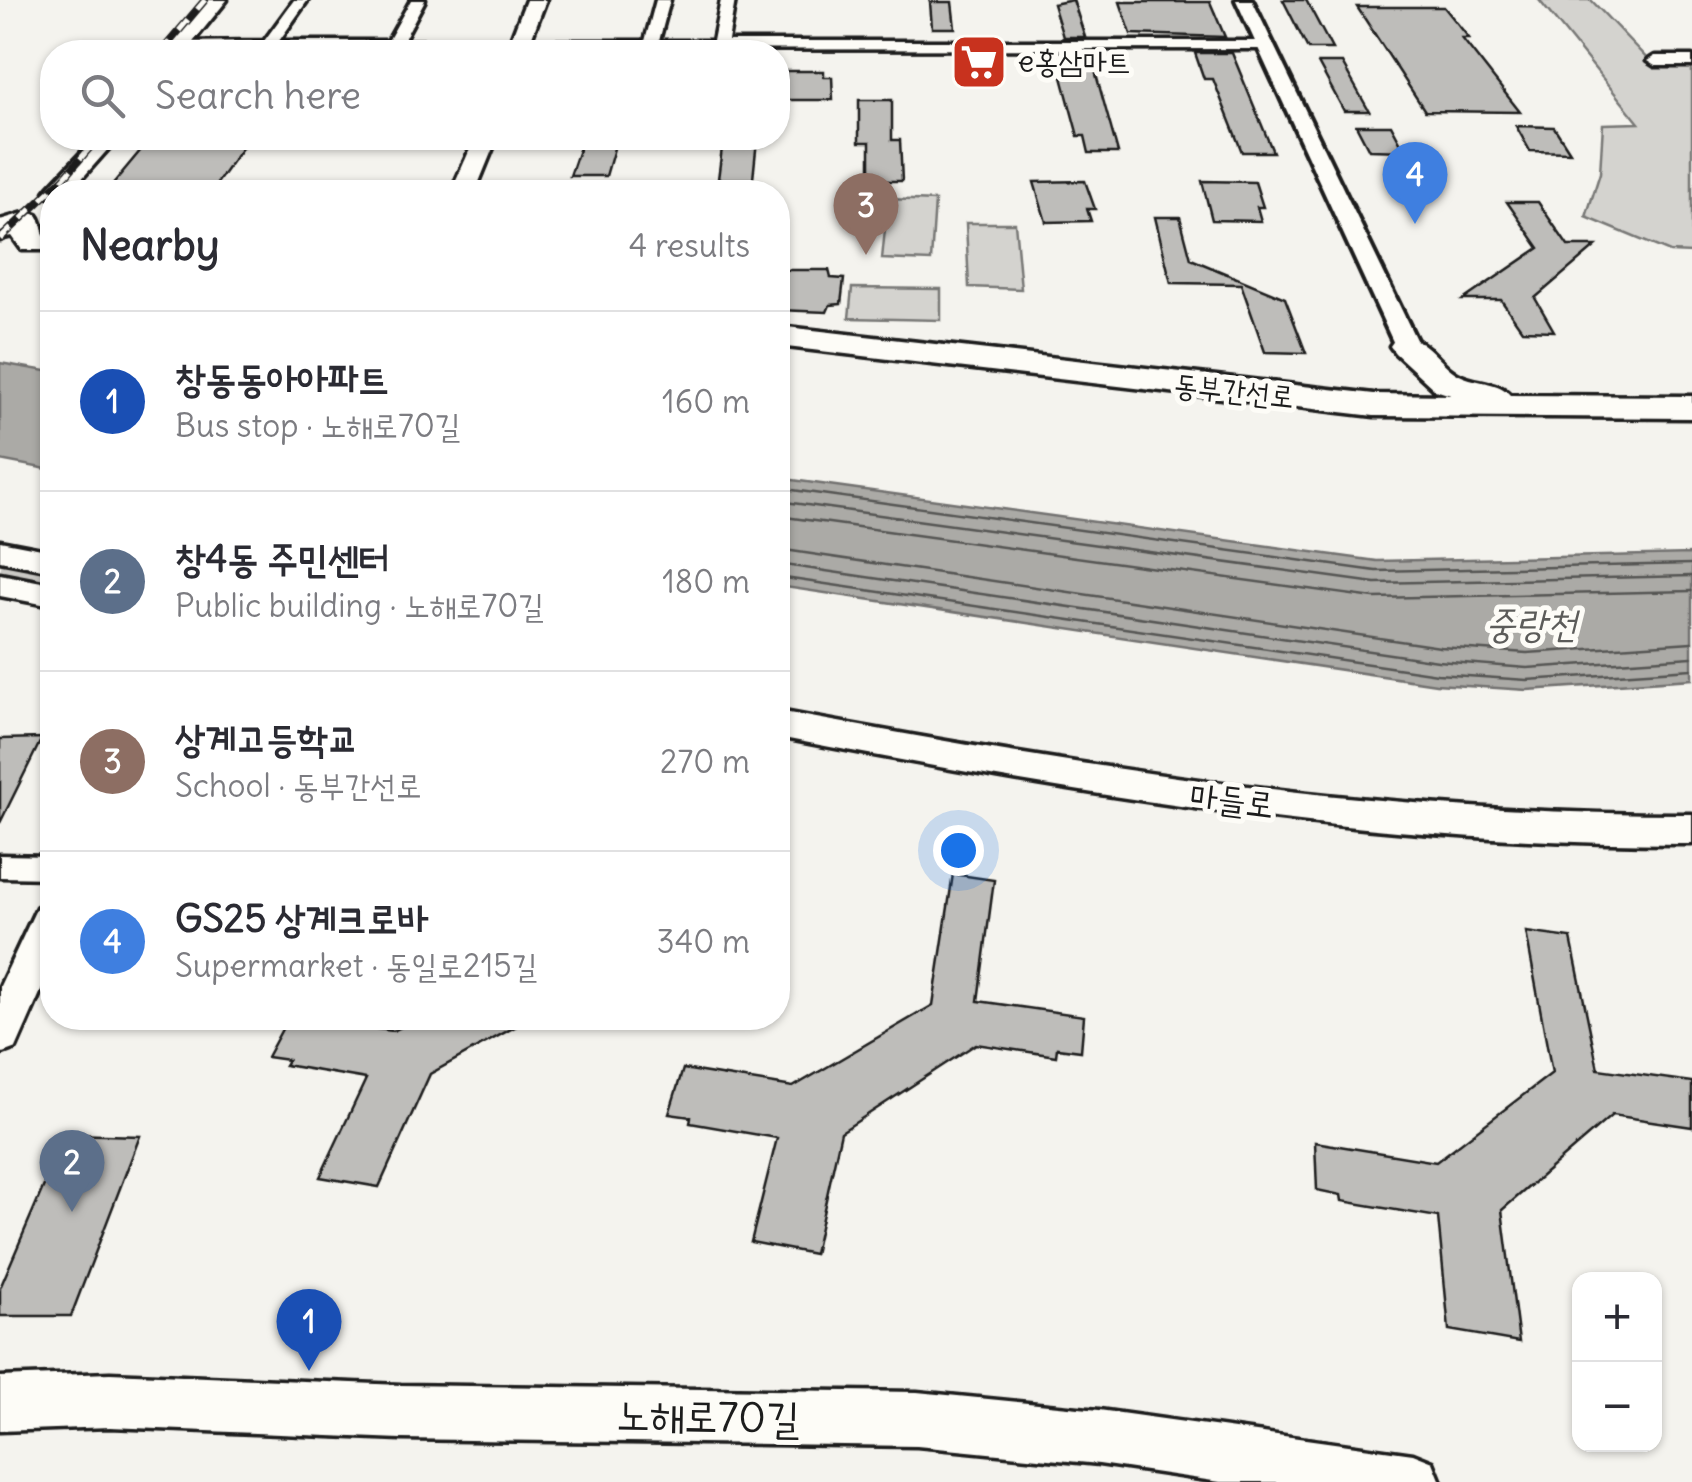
<!DOCTYPE html>
<html lang="en">
<head>
<meta charset="utf-8">
<style>
	:root { --surface:#fff; --page:#f2f2f3; --text:#2b2b33; --muted:#7c7c81; --line:#e1e1e2; --accent:#2563eb }
	body { margin:0; font-family:Delius,"Poor Story",sans-serif; background:var(--page); color:var(--text) }
	.controls { position:absolute; right:30px; bottom:30px; display:grid; overflow:hidden; border-radius:20px; box-shadow:0 2px 8px #0004 }
	.controls button { width:90px; height:90px; display:grid; place-items:center; padding:0; border:0; border-bottom:2px solid var(--line); background:var(--surface); color:var(--text); font:50px sans-serif }
	.you { position:absolute; left:958px; top:850px; width:35px; height:35px; margin:-25px; border:8px solid #fff; border-radius:50%; background:#1a73e8; box-shadow:0 0 0 15px #1a73e833 }
	.badge { display:grid; place-items:center; width:65px; height:65px; border-radius:50%; background:var(--accent); color:#fff; font-size:32px; font-weight:700 }
	.pin { position:absolute; translate:-50% -82px; filter:drop-shadow(0 2px 5px #0008) }
	.pin::after { content:''; position:absolute; top:52px; width:35px; height:30px; background:inherit; clip-path:polygon(0 0,100% 0,50% 100%) }
	.list { margin:0; padding:0; list-style:none }
	h2 { display:flex; justify-content:space-between; align-items:center; height:130px; margin:0; padding:0 40px; font-size:42px }
	h2 small { font-size:32px; font-weight:400; color:var(--muted) }
	.list li { display:grid; grid-template-columns:65px 1fr auto; gap:30px; align-items:center; box-sizing:border-box; height:180px; padding:0 40px; border-top:2px solid var(--line) }
	.list b { display:block; font-size:38px; white-space:nowrap }
	.list p { margin:0; font-size:32px; white-space:nowrap; color:var(--muted) }
	.list em { font-size:32px; font-style:normal; color:var(--muted) }
	.icon { flex:none; width:55px; height:55px; fill:none; stroke:currentColor; stroke-width:2; stroke-linecap:round; stroke-linejoin:round }
	.map { position:relative; flex:none; width:1692px; height:1482px; overflow:hidden }
	.search { position:absolute; background:var(--surface); box-shadow:0 2px 8px #0004; left:40px; top:40px; width:750px; height:110px; display:flex; align-items:center; gap:25px; box-sizing:border-box; padding:0 35px; border-radius:40px; color:var(--muted); font-size:38px }
	.panel { position:absolute; background:var(--surface); box-shadow:0 2px 8px #0004; left:40px; top:180px; width:750px; height:850px; border-radius:40px }
	.map>svg:first-child { display:block }
	.green { fill:#d4d3cf; stroke:#787876; stroke-width:2.5 }
	.water { fill:#abaaa6; stroke:#72716f; stroke-width:2.5 }
	.lines { fill:none; stroke-linecap:round; stroke-linejoin:round }
	.shore { stroke:#555553; stroke-width:2.5 }
	.building { fill:#bebdba; stroke:#1c1c1c; stroke-width:2.5 }
	.trunk-tunnel { stroke:#c9c8c4; stroke-width:45; stroke-dasharray:45 22; stroke-linecap:butt }
	.minor-casing { stroke:#1c1c1c; stroke-width:7 }
	.tertiary-casing { stroke:#1c1c1c; stroke-width:8 }
	.secondary-casing { stroke:#1c1c1c; stroke-width:7 }
	.trunk-casing { stroke:#1c1c1c; stroke-width:7 }
	.minor { fill:#fdfcf7; fill-rule:evenodd }
	.tertiary { fill:#fdfcf7; fill-rule:evenodd }
	.secondary { fill:#fdfcf7; fill-rule:evenodd }
	.trunk { fill:#fdfcf7; fill-rule:evenodd }
	.rail-far1-casing { stroke:#1c1c1c; stroke-width:8 }
	.rail-casing { stroke:#1c1c1c; stroke-width:9 }
	.rail-far1 { stroke:#fdfcf7; stroke-width:5; stroke-dasharray:14; stroke-linecap:butt }
	.rail { stroke:#fdfcf7; stroke-width:6; stroke-dasharray:18; stroke-linecap:butt }
	.labels { text-anchor:middle; stroke-width:10; stroke-linejoin:round; paint-order:stroke }
	.far-poi-label { font-size:30px; fill:#1c1c1c; stroke:#fdfcf7; text-anchor:start }
	.far-street-label { font-size:30px; fill:#1c1c1c; stroke:#fdfcf7 }
	.street-label { font-size:35px; fill:#1c1c1c; stroke:#fdfcf7 }
	.water-label { font-size:38px; font-style:italic; fill:#5c5c5a; stroke:#fdfcf7 }
	.near-street-label { font-size:42px; fill:#1c1c1c; stroke:#fdfcf7 }
</style>
</head>
<body>
<div class="map">
<svg width="1692" height="1482" viewBox="0 0 1692 1482">
	<rect width="100%" height="100%" fill="#f4f3ee"/>
	<filter id="ink" filterUnits="userSpaceOnUse"><feTurbulence type="fractalNoise" baseFrequency=".01" numOctaves="2"/><feDisplacementMap in="SourceGraphic" scale="20" xChannelSelector="R" yChannelSelector="G"/><feConvolveMatrix kernelMatrix="1 2 1 2 8 2 1 2 1" color-interpolation-filters="sRGB"/></filter>
	<g filter="url(#ink)">
		<g class="green">
			<path d="M1539 0H1591L1654 66H1692V253L1670 252 1586 217 1600 173 1603 124 1639 123Z"/>
			<path d="M888 199 935 201 931 261 882 259Z"/>
			<path d="M966 223H1015L1021 289 969 287Z"/>
			<path d="M852 288 941 289V320L849 318Z"/>
		</g>
		<g class="water">
			<path d="M0 363 52 372V470L0 460Z"/>
			<path d="M778 478 1377 561 1692 554V679L1527 690 1436 684 778 586Z"/>
		</g>
		<g class="lines">
			<g class="shore">
				<path d="M778 488 1376 571 1692 564"/>
				<path d="M778 501 1375 583 1692 576"/>
				<path d="M778 516 1374 598 1692 591"/>
				<path d="M778 549 1440 647 1527 653 1692 642"/>
				<path d="M778 564 1438 661 1527 668 1692 657"/>
				<path d="M778 577 1437 674 1527 680 1692 669"/>
			</g>
		</g>
		<g class="building">
			<path d="M1073 0 1085 37H1063L1053 4Z"/>
			<path d="M1283 0H1306L1332 49H1308Z"/>
			<path d="M930 2H952L955 28H932Z"/>
			<path d="M1120 2H1210L1225 37 1131 34Z"/>
			<path d="M1357 7H1444L1469 38H1462L1520 112 1425 111Z"/>
			<path d="M1068 53H1090L1118 153H1089L1085 136H1078L1062 77H1075Z"/>
			<path d="M1195 53H1232L1273 152H1242L1213 79H1204Z"/>
			<path d="M1318 63H1342L1369 111H1344Z"/>
			<path d="M786 71H824V77H832L833 100H785Z"/>
			<path d="M859 100H892V140H900L902 181H870V142H859Z"/>
			<path d="M1356 125H1391L1405 151 1369 150Z"/>
			<path d="M1516 126 1554 127 1570 152 1530 151Z"/>
			<path d="M151 138H249L211 192H106Z"/>
			<path d="M583 138H617L606 176H570Z"/>
			<path d="M723 140H757L753 179H718Z"/>
			<path d="M1085 181 1095 209H1087L1091 221 1046 222 1034 182Z"/>
			<path d="M1202 181 1255 182 1263 207H1257L1261 221 1212 220Z"/>
			<path d="M1507 202H1538L1568 246H1596L1535 298 1554 331 1522 330 1501 300H1463L1539 248Z"/>
			<path d="M1155 217H1180L1191 259 1285 298 1306 353 1265 352 1241 284 1171 283Z"/>
			<path d="M778 270H829L831 278 844 279 841 304 830 305 827 312 778 310Z"/>
			<path d="M42 738 0 823V739Z"/>
			<path d="M953 874 994 880 978 1001 1084 1016 1081 1051 1057 1048 1056 1056 976 1044 841 1132 814 1254 751 1242 777 1138 690 1123 691 1117 669 1114 683 1069 793 1087 933 1005Z"/>
			<path d="M1526 932 1571 938 1598 1069 1692 1082V1127L1612 1115 1502 1210 1519 1342 1449 1330 1438 1217 1342 1201 1341 1195 1317 1190 1315 1142 1436 1162 1552 1073Z"/>
			<path d="M288 1018 393 1031 420 1018H531L430 1074 379 1187 320 1177 366 1079 285 1065 288 1060 267 1057Z"/>
			<path d="M66 1134 140 1136 71 1316H0V1288Z"/>
		</g>
		<g class="lines">
			<path class="trunk-tunnel" d="M0 572 52 582"/>
			<g class="minor-casing">
				<g id="minor">
					<path d="M294 0H308L279 41H388L411 0H425L403 41H645L656 0H670L659 41H713L721 0H735L728 41H1265L1272 45 1265 49 180 50 173 46 180 42 264 41Z"/>
					<path d="M1692 56V66H1655L1647 61 1655 56Z"/>
					<path d="M0 855 52 856V878L0 877Z"/>
				</g>
			</g>
			<g class="tertiary-casing">
				<path id="tertiary" d="M1236 0H1252L1419 346 1415 351 1407 353 1395 346Z"/>
			</g>
			<g class="secondary-casing">
				<g id="secondary">
					<path d="M207 0H227L185 52H165Z"/>
					<path d="M526 0H546L526 52H506Z"/>
					<path d="M95 138H118L70 192H52V198L49 197 45 192 49 187Z"/>
					<path d="M475 138H497L475 192H451Z"/>
					<path d="M0 541 52 551V571L0 561Z"/>
					<path d="M0 574 52 584V606L0 596Z"/>
					<path d="M778 711C1085 768 1379 815 1692 814V844C1376 845 1087 796 778 737Z"/>
					<path d="M52 902V966L16 1048 0 1054V986L37 907Z"/>
					<path d="M110 1373 401 1385 917 1392 1099 1410 1413 1454 1433 1462 1441 1482H1220L1099 1464 917 1446 401 1439 110 1427 0 1431V1377Z"/>
				</g>
			</g>
			<g class="trunk-casing">
				<g id="trunk">
					<path d="M27 212 37 215C44 224 41 234 48 244L44 250H22L12 236 0 239V220Z"/>
					<path d="M778 326 1374 394 1451 395 1435 390 1395 353 1390 346 1395 339C1428 331 1437 367 1464 377 1479 383 1500 382 1510 395L1692 396V418L1374 416 778 346Z"/>
				</g>
			</g>
			<use href="#minor" class="minor"/>
			<use href="#tertiary" class="tertiary"/>
			<use href="#secondary" class="secondary"/>
			<use href="#trunk" class="trunk"/>
			<g class="rail-far1-casing">
				<g id="rail-far1">
					<path d="M161 52 205 0"/>
					<path d="M1 238 63 179 98 138"/>
				</g>
			</g>
			<g class="rail-casing">
				<path id="rail" d="M0 239 3 236"/>
			</g>
			<use href="#rail-far1" class="rail-far1"/>
			<use href="#rail" class="rail"/>
		</g>
	</g>
	<defs>
		<g id="supermarket-square" transform="scale(2.875)"><rect x="-9" y="-9" width="18" height="18" rx="4" fill="#c8321e" stroke="#fdfcf7"/><path d="M-6-5.5h2.5l.6 2H6L4.5 2H-2.5L-4.4-4H-6ZM-1.5 3.2a1.3 1.3 0 1 0 .1 0ZM3 3.2a1.3 1.3 0 1 0 .1 0Z" fill="#fff"/></g>
	</defs>
	<g fill-rule="evenodd">
		<use href="#supermarket-square" x="979" y="62"/>
	</g>
	<g class="labels">
		<g class="far-poi-label">
			<text x="1018" y="72">e홍삼마트</text>
		</g>
		<g class="far-street-label">
			<text transform="translate(1234 391) rotate(6)" y="10">동부간선로</text>
		</g>
		<g class="street-label">
			<text transform="translate(1232 800) rotate(7)" y="12">마들로</text>
		</g>
		<g class="water-label">
			<text x="1531" y="637">중랑천</text>
		</g>
		<g class="near-street-label">
			<text transform="translate(708 1416) rotate(1)" y="15">노해로70길</text>
		</g>
	</g>
</svg>
<div class="controls">
<button>+</button>
<button>−</button>
</div>
<div class="you"></div>
<div class="pin badge" style="left:309px;top:1371px;background:#1a4fb4">1</div>
<div class="pin badge" style="left:72px;top:1212px;background:#5c6f8a">2</div>
<div class="pin badge" style="left:866px;top:255px;background:#8d6e63">3</div>
<div class="pin badge" style="left:1415px;top:224px;background:#3f7fe0">4</div>
<div class="search"><svg class="icon" aria-label="search" viewBox="0 0 24 24"><circle cx="10" cy="10" r="6"/><path d="M15 15l6 6"/></svg>Search here</div>
<section class="panel">
<h2>Nearby<small>4 results</small></h2>
<ul class="list">
<li><span class="badge" style="background:#1a4fb4">1</span><div><b>창동동아아파트</b><p>Bus stop · 노해로70길</p></div><em>160 m</em></li>
<li><span class="badge" style="background:#5c6f8a">2</span><div><b>창4동 주민센터</b><p>Public building · 노해로70길</p></div><em>180 m</em></li>
<li><span class="badge" style="background:#8d6e63">3</span><div><b>상계고등학교</b><p>School · 동부간선로</p></div><em>270 m</em></li>
<li><span class="badge" style="background:#3f7fe0">4</span><div><b>GS25 상계크로바</b><p>Supermarket · 동일로215길</p></div><em>340 m</em></li>
</ul>
</section>
</div>
</body>
</html>
